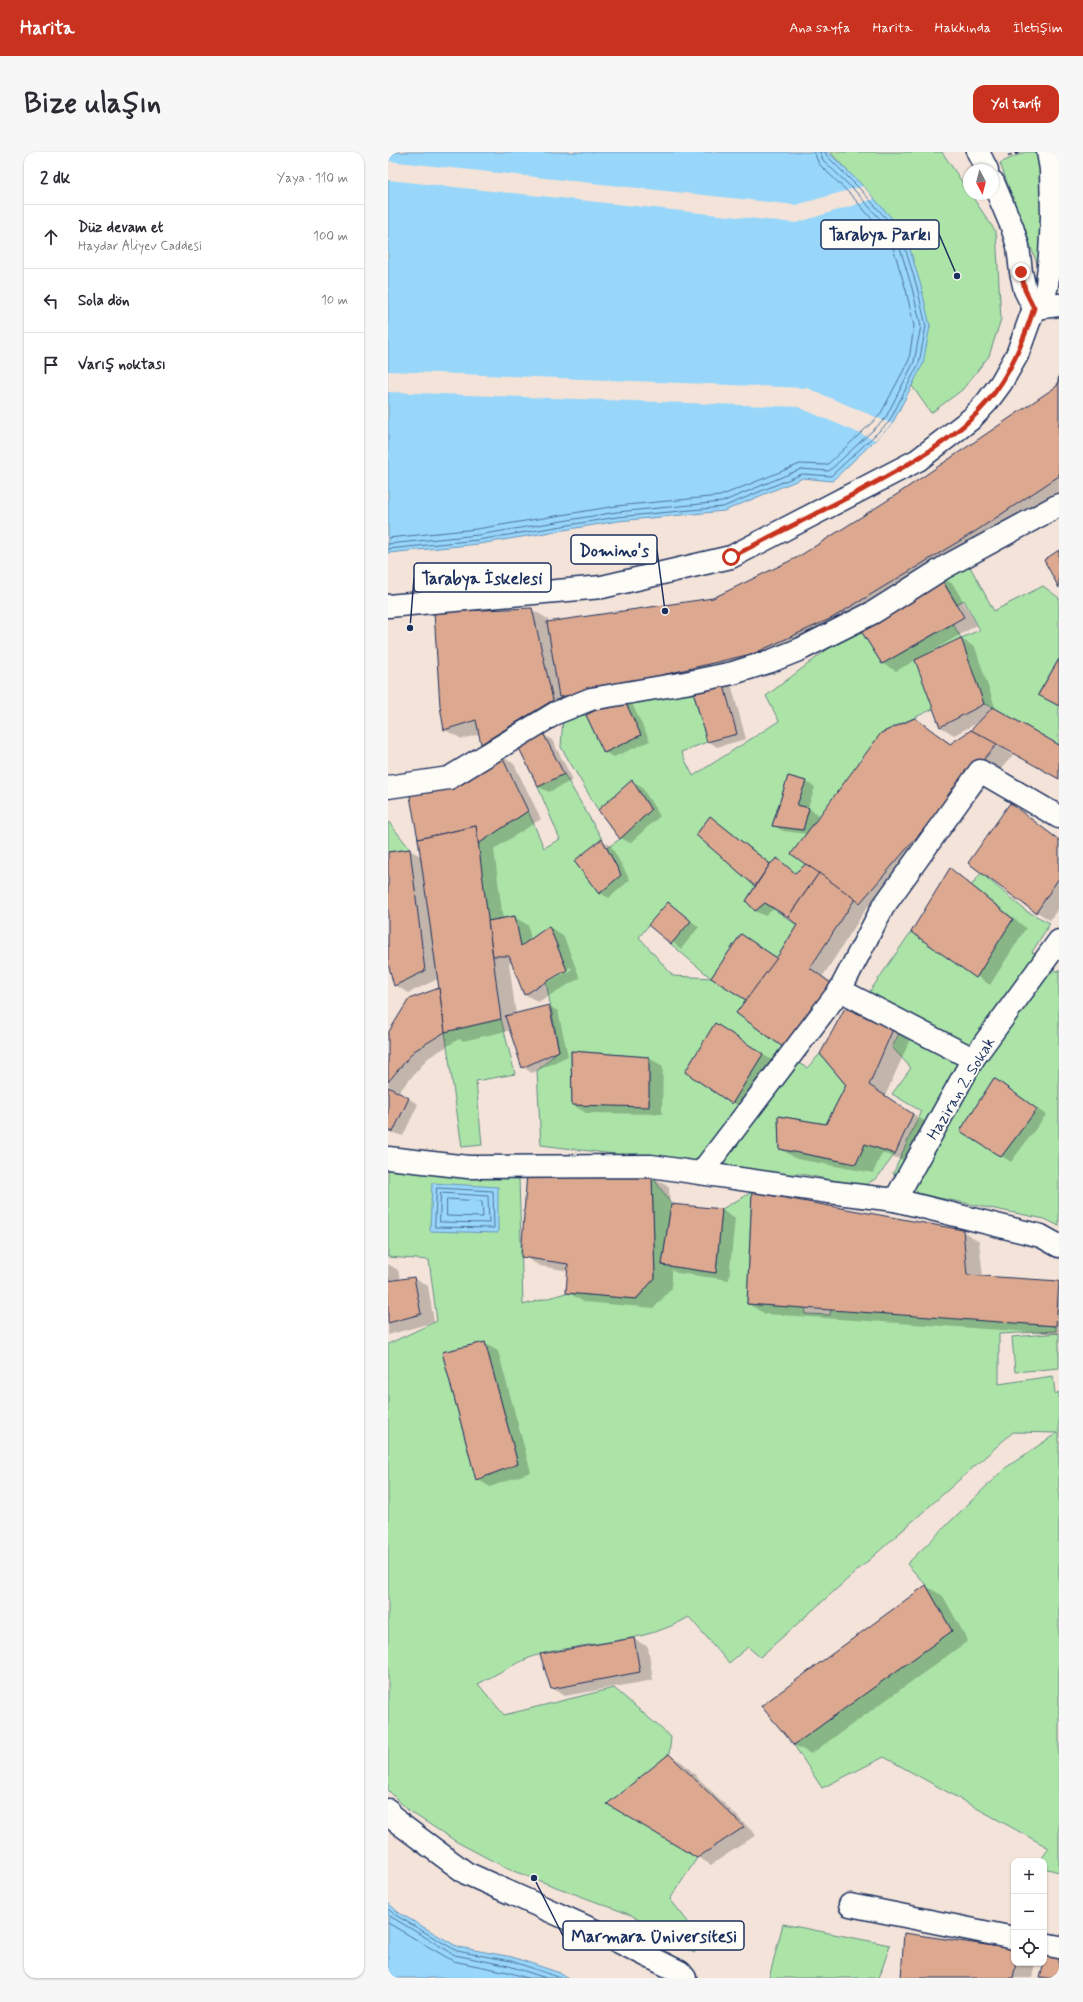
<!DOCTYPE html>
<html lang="tr">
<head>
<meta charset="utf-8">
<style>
	:root { --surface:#fff; --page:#f7f7f7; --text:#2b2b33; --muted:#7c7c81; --line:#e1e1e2; --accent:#c8321e }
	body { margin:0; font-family:Mynerve,sans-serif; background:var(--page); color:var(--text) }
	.controls { position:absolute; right:12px; bottom:12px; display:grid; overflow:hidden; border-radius:8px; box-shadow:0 1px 3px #0004 }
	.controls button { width:36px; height:36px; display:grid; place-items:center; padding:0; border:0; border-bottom:1px solid var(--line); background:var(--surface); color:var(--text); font:20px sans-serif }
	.compass { position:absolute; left:575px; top:12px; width:36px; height:36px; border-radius:50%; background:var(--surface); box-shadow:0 1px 3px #0004; rotate:173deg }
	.stop { position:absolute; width:12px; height:12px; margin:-9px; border:3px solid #c8321e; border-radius:50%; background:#fff }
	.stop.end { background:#c8321e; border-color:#fff; box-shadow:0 1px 4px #0008 }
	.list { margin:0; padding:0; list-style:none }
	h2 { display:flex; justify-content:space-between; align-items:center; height:52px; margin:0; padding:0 16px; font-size:17px }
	h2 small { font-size:13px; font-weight:400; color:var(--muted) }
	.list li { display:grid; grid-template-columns:26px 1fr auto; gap:12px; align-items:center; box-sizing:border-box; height:64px; padding:0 16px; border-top:1px solid var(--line) }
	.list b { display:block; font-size:15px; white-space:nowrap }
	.list p { margin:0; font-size:13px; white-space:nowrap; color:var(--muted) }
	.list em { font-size:13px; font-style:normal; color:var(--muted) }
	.icon { flex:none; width:22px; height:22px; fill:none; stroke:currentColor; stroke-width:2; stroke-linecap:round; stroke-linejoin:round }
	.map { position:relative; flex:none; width:671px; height:1826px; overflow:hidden; border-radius:12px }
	header { display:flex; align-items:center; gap:24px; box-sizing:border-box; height:56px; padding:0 20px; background:var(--accent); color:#fff }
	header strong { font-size:19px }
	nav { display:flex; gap:22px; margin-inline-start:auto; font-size:14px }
	.intro { display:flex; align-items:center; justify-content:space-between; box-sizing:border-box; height:96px; padding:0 24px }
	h1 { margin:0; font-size:28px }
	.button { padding:10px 18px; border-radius:12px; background:var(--accent); color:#fff; font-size:14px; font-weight:700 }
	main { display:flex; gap:24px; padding:0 24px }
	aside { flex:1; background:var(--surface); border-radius:12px; box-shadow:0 1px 3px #0004 }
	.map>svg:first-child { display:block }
	.green { fill:#ace4a8; stroke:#648a83; fill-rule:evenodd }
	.water { fill:#98d7fa; stroke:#6694bc }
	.pier { fill:#f3e3d8 }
	.shadow { fill:#0003; fill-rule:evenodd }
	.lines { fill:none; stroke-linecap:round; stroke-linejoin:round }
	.shore { stroke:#4d729c; stroke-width:1 }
	.building { fill:#dca990; stroke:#1b2f5e }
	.street-casing { stroke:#1b2f5e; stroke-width:25 }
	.primary-casing { stroke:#1b2f5e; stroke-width:25 }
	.path { stroke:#1b2f5e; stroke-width:2.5; stroke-dasharray:4 3; stroke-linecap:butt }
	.street { stroke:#fdfcf7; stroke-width:22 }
	.primary { stroke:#fdfcf7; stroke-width:22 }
	.route { stroke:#c8321e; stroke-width:5 }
	.labels { text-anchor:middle; stroke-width:3.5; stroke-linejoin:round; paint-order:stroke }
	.street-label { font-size:16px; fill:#1b2f5e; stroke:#fdfcf7 }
	.leader { fill:none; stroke:#1b2f5e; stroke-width:1.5 }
	.callout-dot { fill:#1b2f5e; stroke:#fdfcf7; stroke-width:1.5 }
	.callout { fill:#fdfcf7; stroke:#1b2f5e; stroke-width:1.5 }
	.callout-label { font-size:17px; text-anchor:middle; font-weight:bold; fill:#1b2f5e }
</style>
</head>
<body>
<header>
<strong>Harita</strong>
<nav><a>Ana sayfa</a><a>Harita</a><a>Hakkında</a><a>İletişim</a></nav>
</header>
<div class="intro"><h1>Bize ulaşın</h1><a class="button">Yol tarifi</a></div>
<main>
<aside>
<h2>2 dk<small>Yaya · 110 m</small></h2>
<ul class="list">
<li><svg class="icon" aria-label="ahead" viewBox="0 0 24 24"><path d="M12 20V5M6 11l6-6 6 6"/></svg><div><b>Düz devam et</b><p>Haydar Aliyev Caddesi</p></div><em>100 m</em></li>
<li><svg class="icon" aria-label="left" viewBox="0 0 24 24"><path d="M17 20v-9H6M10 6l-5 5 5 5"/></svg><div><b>Sola dön</b></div><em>10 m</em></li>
<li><svg class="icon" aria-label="arrive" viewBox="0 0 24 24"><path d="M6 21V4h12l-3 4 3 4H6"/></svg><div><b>Varış noktası</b></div></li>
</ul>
</aside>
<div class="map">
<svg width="671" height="1826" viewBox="0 0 671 1826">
	<rect width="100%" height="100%" fill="#f3e3d8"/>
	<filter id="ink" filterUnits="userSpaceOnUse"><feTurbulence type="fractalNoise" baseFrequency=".025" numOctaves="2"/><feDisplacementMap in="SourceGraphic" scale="8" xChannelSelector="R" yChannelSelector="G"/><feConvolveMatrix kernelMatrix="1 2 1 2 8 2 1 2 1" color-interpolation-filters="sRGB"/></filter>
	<g filter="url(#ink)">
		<g class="green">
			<path d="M442 0H554L608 80 613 167 601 204 574 238 543 261 524 234 542 174 517 81Z"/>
			<path d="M637 0H653L654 125 612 11Z"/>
			<path d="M579 409 606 459 655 434 671 446V507L650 542 671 554V593L605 555 596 552 573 487 545 557 493 581 418 712 407 721 389 706 382 712 322 664 308 683 367 734 358 749 367 759 377 751 409 773 389 806 353 782 323 826 358 848 348 861 399 898 396 903 419 916 432 902 458 933 438 972 390 964 391 997 468 1012 477 992 507 1002 489 1026 475 1034 413 1022 350 1023 226 1002 153 993 149 919 171 898 158 830 179 818 161 774 133 794 126 764 100 769 90 692 140 659 156 696 172 687 150 635 176 622 214 687 186 709 211 742 233 723 219 696 232 687 263 658 244 628 210 658 173 595 175 566 198 563 216 601 253 583 236 548 305 539 319 590 293 600 305 624 391 569 378 544 470 474 494 512 565 472 573 486 592 478 576 448 569 452 551 423ZM400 624 418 629 409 653 421 656 415 678 384 674ZM280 750 303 769 283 792 323 826 285 824 251 785ZM327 871 375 902 344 952 297 920ZM183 899 261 905V954L184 953Z"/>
			<path d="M0 669 22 697 0 700Z"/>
			<path d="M593 721 638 759 662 771 644 800 669 820 671 817V1074L657 1067 532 1042 505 1022 533 959 504 942 523 916 504 895 519 867 480 842 523 780 588 826 625 767 583 734ZM606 926 649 957 613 1005 572 979Z"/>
			<path d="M113 867 127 922 88 929 94 993 74 995 57 880Z"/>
			<path d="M0 1012 113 1022 131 1027 135 1153 178 1141 249 1147 267 1126 264 1024 283 1052 274 1113 328 1121 334 1057 364 1040 359 1152 418 1156 417 1162 442 1163 443 1157 668 1174V1179L611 1182V1232L665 1224 667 1242 671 1240V1720L656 1716V1709H652L661 1696 496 1605 434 1636 406 1593 564 1479 538 1433 519 1412 616 1317 669 1281 625 1280 372 1505 360 1495 341 1511 301 1465C255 1492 203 1489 153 1502 136 1506 107 1523 90 1532L116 1563 226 1536 283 1585 281 1602 220 1652 309 1706 282 1747 316 1790 306 1801 243 1763 120 1717 69 1690 21 1659 0 1638V1192L49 1169 41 1108 0 1105ZM97 1190 130 1312 88 1328 54 1200Z"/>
			<path d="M671 1181V1216L627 1220 624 1185Z"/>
			<path d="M395 1772 502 1793 491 1826H381Z"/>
		</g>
		<g class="water">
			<path d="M0 0H440L475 34 517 81 533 134 542 174 535 212 504 272 444 329 415 326 336 359 230 369 91 392 0 401Z"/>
			<path d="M44 1031 110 1035V1081L42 1079Z"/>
			<path d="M0 1751 11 1761 70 1795 124 1805 175 1822 180 1826H0Z"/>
		</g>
		<g class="pier">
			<path d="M0 9 408 53 475 34 486 47 408 71 0 28Z"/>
			<path d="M0 219 419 236 504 272 487 288 410 255 0 240Z"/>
		</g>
		<g class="shadow">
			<path d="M671 228V345L461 475 234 546 244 552 262 589 226 605 216 600 231 548 189 555 111 601 94 591 92 582 74 587 57 578 143 457 160 467 161 470 326 447 410 405 509 344 670 235Z"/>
			<path d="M551 424 565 432 589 473 537 503 538 504 573 487 587 495 608 558 671 594V626L618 596 617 598 625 603 490 760 480 754 435 824 457 841 359 848 353 783 390 806 411 773 387 756 377 764 367 759 359 749 368 733 309 683 322 665 384 712 389 707 408 721 419 712V682L395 679 385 673 401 625 418 630 427 635 420 656 430 662 428 671 527 567 564 592 585 578 593 569 566 583 553 575 528 508 508 519 495 512 472 474Z"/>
			<path d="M343 532 358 587 329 595 320 589 305 535Z"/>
			<path d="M155 582 164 588 185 628 161 640 151 635 131 594Z"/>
			<path d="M113 604 126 612 153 667 106 697 115 767 126 765 140 773 143 788 161 775 175 783 192 826 150 850 137 842 125 811H121L128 863 161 854 170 859 180 904 144 921 135 915 123 878 75 889 71 887 40 906 10 941 30 952 15 984 0 979V883L52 837 50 827 20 841 7 833 0 807V701L22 698 34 705ZM183 815 184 817 144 839V837Z"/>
			<path d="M244 629 253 634 272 664 242 691 233 686Z"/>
			<path d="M622 653 671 687V755L662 768 649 760 581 710Z"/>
			<path d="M214 688 223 694 242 728 221 746 212 741Z"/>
			<path d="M562 718 575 726 638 776 602 833 524 780Z"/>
			<path d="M280 751 311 775 293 797 262 773Z"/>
			<path d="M457 858 505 878 522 888 497 944 541 972 524 1011 494 1001 485 1021 409 1007 392 997 438 973 459 932Z"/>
			<path d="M341 880 388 911 358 959 299 920Z"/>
			<path d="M184 900 261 906 275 914 274 962 198 961 185 953Z"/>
			<path d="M606 927 658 963 623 1010 573 979Z"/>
			<path d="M264 1025 281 1035 282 1060 334 1058 347 1066 341 1128 289 1121 284 1118V1136L266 1156 196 1150 179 1140 181 1119 152 1114 135 1104Z"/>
			<path d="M574 1079 591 1089 595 1125 671 1131V1182L377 1162 360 1152Z"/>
			<path d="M0 1112 10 1118 12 1128 26 1126 40 1134 46 1170 0 1183Z"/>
			<path d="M96 1191 110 1199 143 1320 102 1335 89 1327Z"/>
			<path d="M538 1434 555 1444 580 1489 423 1602 406 1593Z"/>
			<path d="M246 1487 260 1495 265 1528 177 1544 164 1536 154 1503Z"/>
			<path d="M281 1603 295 1611 368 1683 323 1713 310 1705Z"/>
			<path d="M626 1798V1811H647L644 1826H514Z"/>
		</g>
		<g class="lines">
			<g class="shore">
				<path d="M0 386 89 377 228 354 332 344 412 312 439 313 492 263 521 208 526 174 518 138 503 89 464 44 431 12 426 0"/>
				<path d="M0 392 90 383 229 360 334 350 413 317 441 319 497 267 526 210 533 174 524 136 509 86 468 40 435 8 432 0"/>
				<path d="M0 397 90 388 229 365 335 355 414 322 443 324 501 270 531 211 538 174 529 135 513 83 472 37 439 4 437 0"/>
				<path d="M49 1036 105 1039 106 1076 47 1075Z"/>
				<path d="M53 1041 100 1044 101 1071 52 1070Z"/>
				<path d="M59 1047 94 1049 95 1065 59 1064Z"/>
				<path d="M0 1757 9 1764 69 1799 123 1809 173 1826"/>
				<path d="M0 1763 67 1803 121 1814 158 1826"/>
				<path d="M0 1771 65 1809 120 1820 139 1826"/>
			</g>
		</g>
		<g class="building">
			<path d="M671 223V324L588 379 444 466 367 501 203 540 171 545 159 470 325 446 410 405 508 343 669 234Z"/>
			<path d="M671 398V436L656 408Z"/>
			<path d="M551 423 576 465 494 512 470 474Z"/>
			<path d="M144 456 165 548 93 592 88 568 56 578 52 554 46 460Z"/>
			<path d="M573 486 596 552 552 575 527 508Z"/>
			<path d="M671 507V554L650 543Z"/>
			<path d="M334 526 349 582 319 590 305 539Z"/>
			<path d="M235 545 253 583 216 601 198 563Z"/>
			<path d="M605 555 671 593V627L583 578Z"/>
			<path d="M527 566 562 592 583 578 609 592 472 751 403 702 493 581Z"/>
			<path d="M155 581 176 622 150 635 130 594Z"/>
			<path d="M113 603 140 659 90 692 88 674 30 687 21 639Z"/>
			<path d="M400 624 418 629 409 653 421 656 415 678 384 674Z"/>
			<path d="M244 628 263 658 232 687 210 658Z"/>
			<path d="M622 651 671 688V726L648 761 580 711Z"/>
			<path d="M322 664 382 712 367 734 308 683Z"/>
			<path d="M88 674 113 867 57 880 30 687Z"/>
			<path d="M214 687 233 723 211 742 186 709Z"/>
			<path d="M22 697 37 819 6 834 0 811V700Z"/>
			<path d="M389 706 407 721 418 712 431 721 400 765 377 751 367 759 358 749 382 712Z"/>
			<path d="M562 716 625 767 588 826 523 780Z"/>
			<path d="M431 721 467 747 422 816 444 832 399 898 348 861 394 798 409 773 400 765Z"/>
			<path d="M280 750 303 769 283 792 260 773Z"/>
			<path d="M127 764 133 794 161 774 179 818 136 843 121 804H105L100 769Z"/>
			<path d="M353 782 389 806 358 848 323 826Z"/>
			<path d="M51 836 57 880 26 899 0 930V881L21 847Z"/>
			<path d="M161 853 171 899 134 916 117 864Z"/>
			<path d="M457 856 505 877 481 933 525 962 507 1002 477 992 468 1012 391 997 390 964 438 972 458 933 432 902Z"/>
			<path d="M327 871 375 902 344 952 297 920Z"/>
			<path d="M183 899 261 905V955L184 953Z"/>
			<path d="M606 926 649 957 613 1005 572 979Z"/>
			<path d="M0 935 21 946 5 980 0 978Z"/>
			<path d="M139 1020 264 1024 267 1126 248 1147 178 1141 180 1112 133 1105Z"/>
			<path d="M364 1040 575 1078 579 1123 671 1129 668 1174 359 1152Z"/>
			<path d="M283 1052 334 1057 328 1121 274 1113Z"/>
			<path d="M26 1125 33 1162 0 1171V1126V1129Z"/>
			<path d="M97 1190 130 1312 88 1328 54 1200Z"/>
			<path d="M538 1433 564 1479 406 1593 373 1554Z"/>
			<path d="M246 1486 252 1520 163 1537 152 1502Z"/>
			<path d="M281 1602 356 1675 309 1706 219 1652Z"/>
			<path d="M516 1781 626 1797V1811H628L625 1826H513Z"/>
			<path d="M659 1800 671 1803V1826H652Z"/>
		</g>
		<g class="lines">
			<g class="street-casing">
				<g id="street">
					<path d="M646 156 671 153"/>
					<path d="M0 635 61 626 168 561 203 547 297 531 345 521 383 509 413 497 486 460 557 415 671 353"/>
					<path d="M452 838 585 907"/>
					<path d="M0 1006 80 1015 263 1014 441 1040 507 1048 653 1084 671 1094"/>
					<path d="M313 1021 452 838 495 755 592 619 671 665"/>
					<path d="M507 1048 585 907 671 789"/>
					<path d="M462 1753 626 1786"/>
					<path d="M656 1792 671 1795"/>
				</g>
			</g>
			<g class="primary-casing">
				<g id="primary">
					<path d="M590 0 599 18"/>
					<path d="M605 30 624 75 630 94 633 120 637 138 646 156"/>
					<path d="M0 454 214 435 343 405 530 308 583 267 599 250 613 231 629 203 646 156 656 145 659 133 662 103 664 65 663 17 660 0"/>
					<path d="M0 1658 8 1669 78 1721 225 1787 292 1820 297 1826"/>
				</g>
			</g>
			<path class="path" d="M620 4 633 0"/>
			<use href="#street" class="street"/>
			<use href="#primary" class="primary"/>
		</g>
	</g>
	<g class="lines" filter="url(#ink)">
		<path class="route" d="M343 405C385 383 428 362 470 340 515 315 565 291 599 250 622 223 635 190 646 156L637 138 633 120"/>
	</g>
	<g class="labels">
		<g class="street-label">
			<text transform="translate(572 936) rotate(-59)" y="6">Haziran 2. Sokak</text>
		</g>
	</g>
	<path class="leader" d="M569 124L551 82M277 459L269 398M22 476L26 426M146 1726L175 1784"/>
	<g class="callout-dot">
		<circle cx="569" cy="124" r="4"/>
		<circle cx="277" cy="459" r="4"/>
		<circle cx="22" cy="476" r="4"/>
		<circle cx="146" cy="1726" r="4"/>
	</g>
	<g class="callout">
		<rect x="433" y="68" width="118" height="29" rx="4"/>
		<rect x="183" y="383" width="86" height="29" rx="4"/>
		<rect x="26" y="411" width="137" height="29" rx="4"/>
		<rect x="175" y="1769" width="181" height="29" rx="4"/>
	</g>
	<g class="callout-label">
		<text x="492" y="88">Tarabya Parkı</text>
		<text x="226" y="404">Domino's</text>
		<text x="94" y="432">Tarabya İskelesi</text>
		<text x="266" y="1790">Marmara Üniversitesi</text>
	</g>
</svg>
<div class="controls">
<button>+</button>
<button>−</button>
<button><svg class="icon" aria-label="locate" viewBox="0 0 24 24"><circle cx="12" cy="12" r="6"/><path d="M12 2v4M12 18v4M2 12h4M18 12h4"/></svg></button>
</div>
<svg class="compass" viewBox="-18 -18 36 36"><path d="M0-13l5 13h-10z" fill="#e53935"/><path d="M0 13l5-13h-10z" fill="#7c7c81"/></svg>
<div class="stop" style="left:343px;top:405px"></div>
<div class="stop end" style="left:633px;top:120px"></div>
</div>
</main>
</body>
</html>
